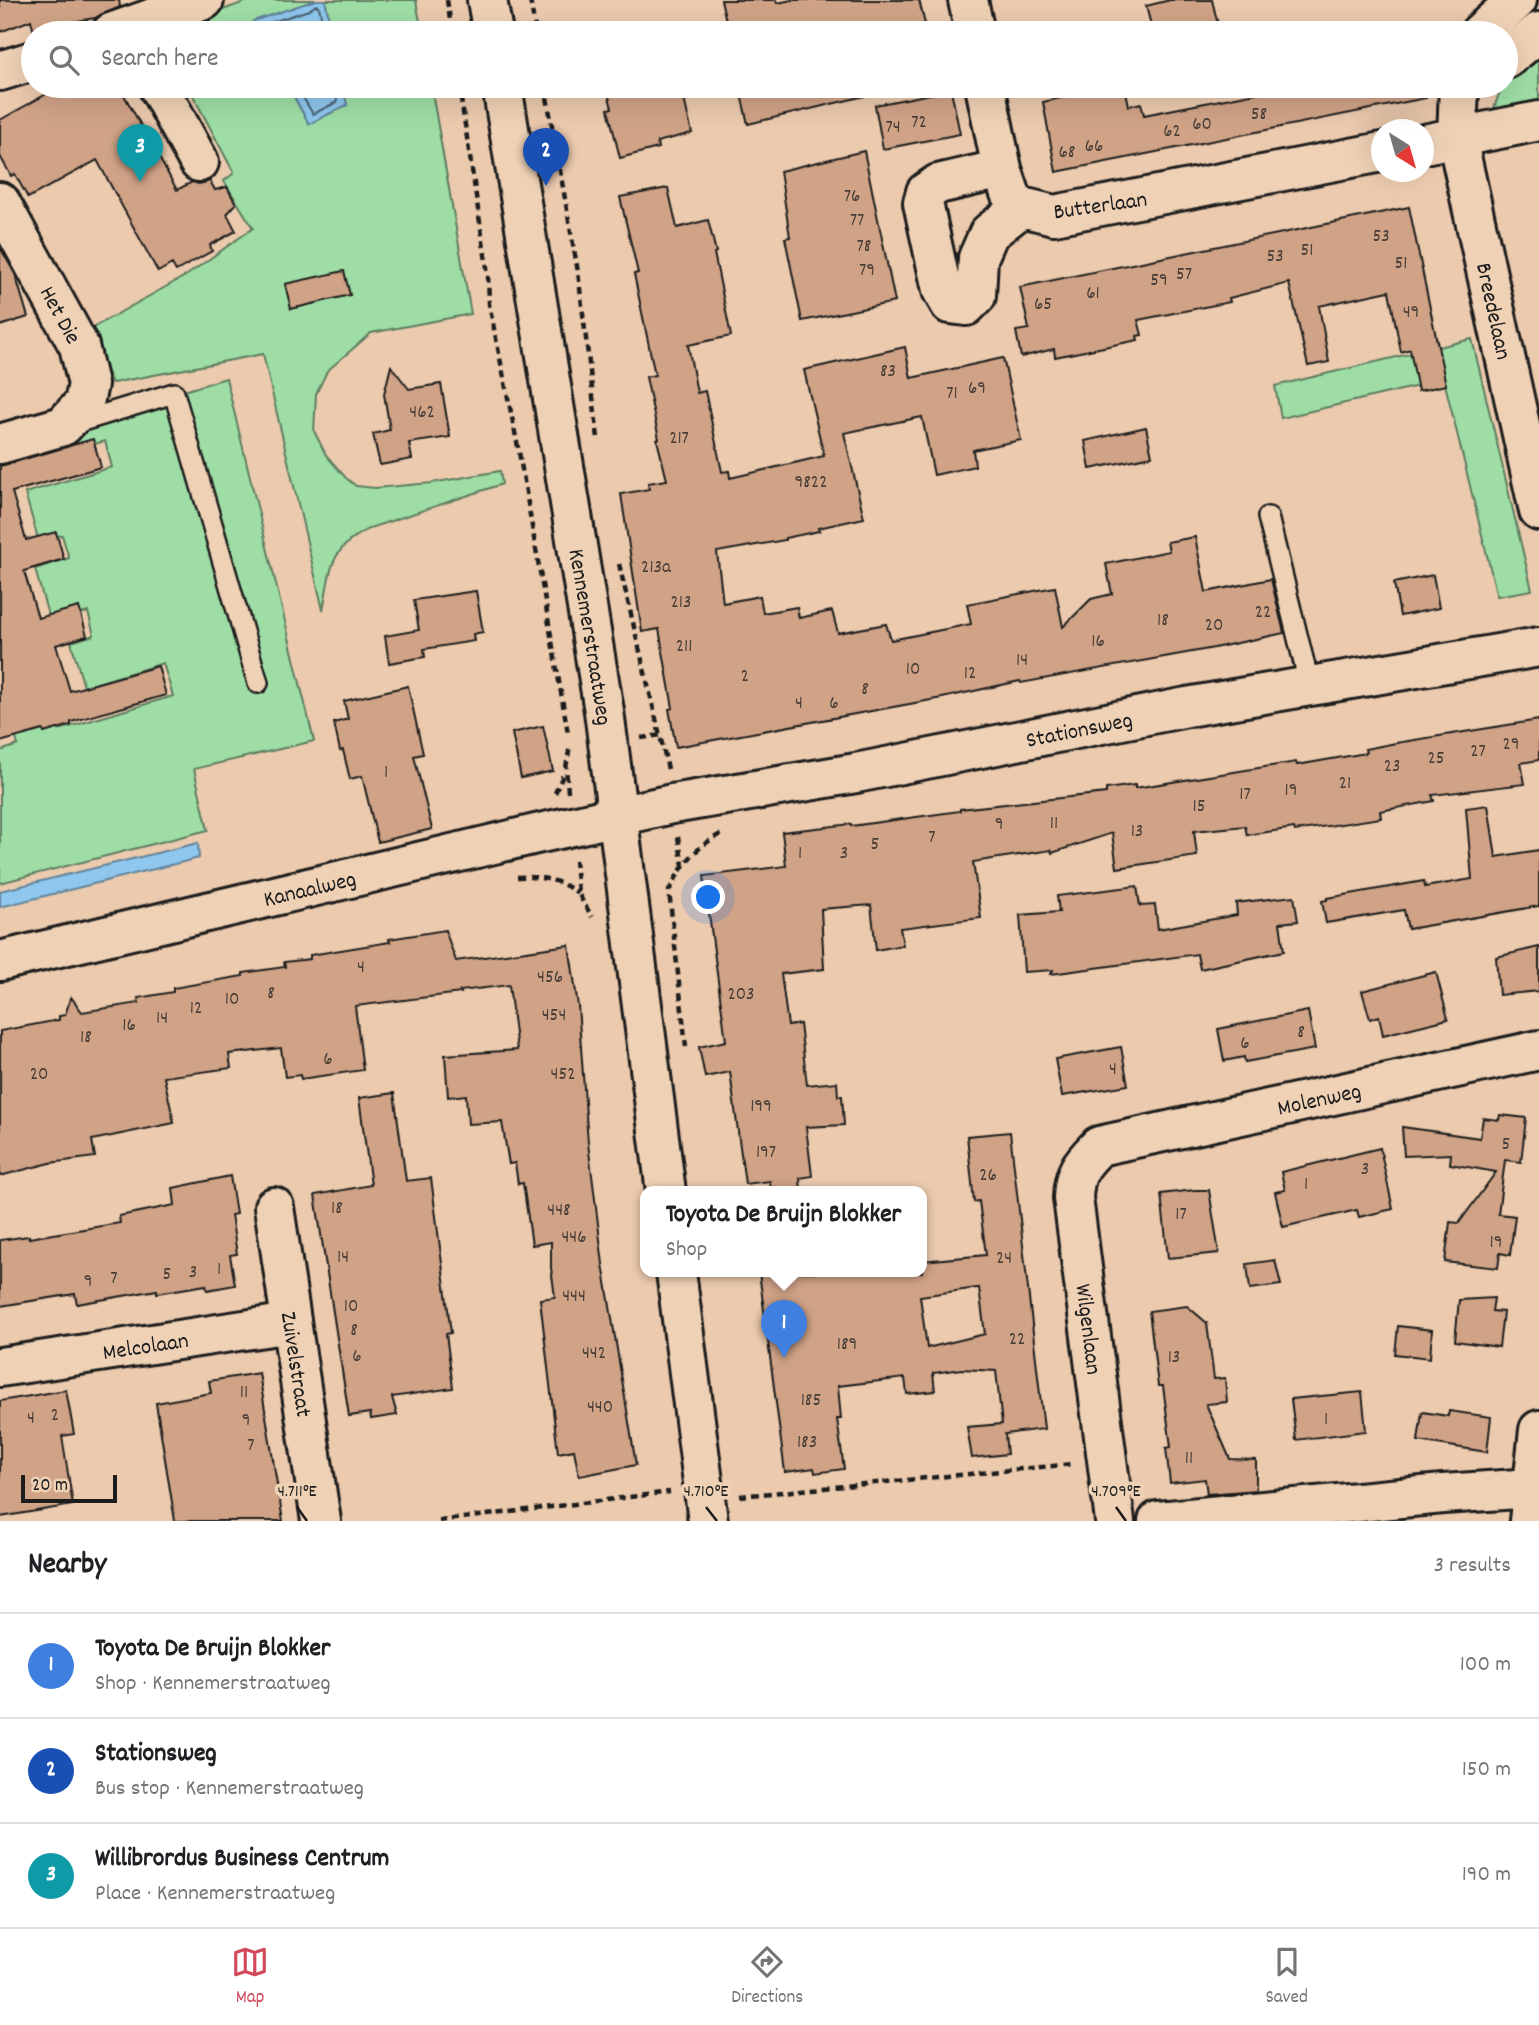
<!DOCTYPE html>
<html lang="en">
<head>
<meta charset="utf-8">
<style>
	:root { --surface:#fff; --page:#f2f2f2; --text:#202124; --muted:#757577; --line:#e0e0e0; --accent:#d1495b }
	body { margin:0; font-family:Dekko,sans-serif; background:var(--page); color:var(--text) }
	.compass { position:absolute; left:1371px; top:119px; width:63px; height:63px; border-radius:50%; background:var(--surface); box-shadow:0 7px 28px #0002; rotate:143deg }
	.scale { position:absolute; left:21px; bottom:18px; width:96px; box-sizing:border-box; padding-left:7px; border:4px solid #1c1c1c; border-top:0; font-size:19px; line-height:24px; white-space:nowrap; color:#1c1c1c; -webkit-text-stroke:5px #efd2b6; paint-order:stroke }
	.you { position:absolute; left:709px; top:898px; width:24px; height:24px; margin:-18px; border:5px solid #fff; border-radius:50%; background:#1a73e8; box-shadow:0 0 0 10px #1a73e833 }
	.badge { display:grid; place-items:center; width:46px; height:46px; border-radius:50%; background:var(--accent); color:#fff; font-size:23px; font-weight:700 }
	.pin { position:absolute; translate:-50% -58px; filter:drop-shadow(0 2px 4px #0008) }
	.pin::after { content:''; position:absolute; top:37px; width:24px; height:21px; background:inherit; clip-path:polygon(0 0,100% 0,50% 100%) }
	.popup { position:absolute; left:640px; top:1186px; width:287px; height:91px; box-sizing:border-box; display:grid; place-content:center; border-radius:14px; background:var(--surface); filter:drop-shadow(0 2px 5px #0005); font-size:23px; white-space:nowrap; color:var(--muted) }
	.popup b { font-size:26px; color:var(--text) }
	.popup::after { content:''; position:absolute; left:50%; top:100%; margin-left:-14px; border:14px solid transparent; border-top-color:var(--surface) }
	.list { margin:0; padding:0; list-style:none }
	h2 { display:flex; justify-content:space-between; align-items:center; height:91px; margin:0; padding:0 28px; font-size:30px }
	h2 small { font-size:23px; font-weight:400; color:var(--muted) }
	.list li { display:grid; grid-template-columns:46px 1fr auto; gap:21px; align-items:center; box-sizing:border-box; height:105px; padding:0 28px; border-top:2px solid var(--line) }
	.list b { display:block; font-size:26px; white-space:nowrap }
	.list p { margin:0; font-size:23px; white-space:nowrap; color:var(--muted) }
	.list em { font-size:23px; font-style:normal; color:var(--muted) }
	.icon { flex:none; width:38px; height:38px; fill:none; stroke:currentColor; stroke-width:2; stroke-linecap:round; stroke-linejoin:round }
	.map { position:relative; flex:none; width:1539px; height:1521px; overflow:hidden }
	.search { position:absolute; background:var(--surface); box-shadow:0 7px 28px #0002; left:21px; right:21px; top:21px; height:77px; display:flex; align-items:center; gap:18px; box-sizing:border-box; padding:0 24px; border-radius:38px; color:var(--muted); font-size:26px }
	.sheet { height:406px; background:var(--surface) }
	nav { display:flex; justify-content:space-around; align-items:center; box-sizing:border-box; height:98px; border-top:2px solid var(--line); background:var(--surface); font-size:19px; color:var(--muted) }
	nav a { display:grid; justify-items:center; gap:4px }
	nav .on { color:var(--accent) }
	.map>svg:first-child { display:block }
	.green { fill:#9edea6; stroke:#5d7d61; stroke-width:2 }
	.water { fill:#8fc7ee; stroke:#61839a; stroke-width:2 }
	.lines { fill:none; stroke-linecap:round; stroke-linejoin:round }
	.shore { stroke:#4a6070; stroke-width:2 }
	.building { fill:#d0a387; stroke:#1c1c1c; stroke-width:2; fill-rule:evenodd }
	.service-casing { stroke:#1c1c1c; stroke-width:24 }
	.minor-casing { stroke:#1c1c1c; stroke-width:44 }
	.tertiary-casing { stroke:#1c1c1c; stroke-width:44 }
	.primary-casing { stroke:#1c1c1c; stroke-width:44 }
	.path { stroke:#1c1c1c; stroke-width:4.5; stroke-dasharray:7 5; stroke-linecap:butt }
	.service { stroke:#efd2b6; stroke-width:19 }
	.minor { stroke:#efd2b6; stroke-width:38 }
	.tertiary { stroke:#efd2b6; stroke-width:38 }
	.primary { stroke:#efd2b6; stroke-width:38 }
	.ticks { fill:none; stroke:#1c1c1c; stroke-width:2.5 }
	.labels { text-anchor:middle; stroke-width:7; stroke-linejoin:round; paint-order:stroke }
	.number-label { font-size:19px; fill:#493e37 }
	.street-label { font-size:23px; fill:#1c1c1c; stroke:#efd2b6 }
	.ticks-label { font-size:18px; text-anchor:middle; fill:#1c1c1c; stroke:#efd2b6; stroke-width:7; stroke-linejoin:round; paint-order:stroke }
</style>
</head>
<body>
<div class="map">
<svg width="1539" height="1521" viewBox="0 0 1539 1521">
	<rect width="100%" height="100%" fill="#ebcaae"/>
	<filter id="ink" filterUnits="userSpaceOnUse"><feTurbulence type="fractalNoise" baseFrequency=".0143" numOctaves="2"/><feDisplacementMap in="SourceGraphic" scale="14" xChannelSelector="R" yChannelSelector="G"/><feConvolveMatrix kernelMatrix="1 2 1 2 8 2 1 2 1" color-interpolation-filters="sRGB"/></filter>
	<g filter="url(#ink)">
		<g class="green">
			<path d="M250 0H316L254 21 260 33H160Z"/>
			<path d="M325 0H416L422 33H332Z"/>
			<path d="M1539 51V112L1489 123 1501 88 1506 86C1509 69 1525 61 1539 51Z"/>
			<path d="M188 86H288L309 124 347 105 343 86H431L471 314 371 333 327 371 316 394 314 431 326 455 346 478 356 486 375 488 432 483 500 471 502 484 370 528C329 549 331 568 323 610L263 354 112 383 87 331 187 275 253 228 224 181 234 173Z"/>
			<path d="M1472 339 1532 590 1497 596 1444 380 1281 418 1275 386Z"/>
			<path d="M226 378 314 741 194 769 208 830 0 883V751L18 745 0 684 41 672 59 730 173 696 163 663 84 687 71 642 94 635 88 612 50 622 35 569 69 558 62 535 39 542 25 493 112 467 105 441 0 471V448Z"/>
		</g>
		<g class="water">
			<path d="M316 0H325L332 33H260L253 21Z"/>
			<path d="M288 86H343L347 105 309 124Z"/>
			<path d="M198 843 199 858 0 907V891Z"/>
		</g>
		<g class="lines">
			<g class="shore">
				<path d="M265 33 266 24 309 10 316 5 319 7 325 33"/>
				<path d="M296 86 313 114 337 102 336 86"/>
			</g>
		</g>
		<g class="building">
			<path d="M0 0H119L120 7 95 18 65 23 67 33H34L31 20 0 32Z"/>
			<path d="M721 0H776L777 3 792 0H919L925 24 907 28 909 33H729Z"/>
			<path d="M1170 0H1212L1220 33H1153L1146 6Z"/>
			<path d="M61 86H119L177 190 192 182 199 184 210 181 215 190 227 187 236 204 227 214 236 231 210 245 212 251 176 271 172 264 158 272 97 160 28 198 15 174 11 176 0 156V120Z"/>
			<path d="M606 86H681L692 133 657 142 658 148 620 158 608 109 612 108Z"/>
			<path d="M739 86H864L865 96 748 124Z"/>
			<path d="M1114 86H1125L1129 106 1141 103 1144 115 1292 86H1425L1426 98 1056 172 1043 102Z"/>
			<path d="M951 90 960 134 883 149 875 105Z"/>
			<path d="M864 151 895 302 802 321 785 238 790 237 780 171Z"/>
			<path d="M668 188 677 228 708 220 716 252 714 253 731 336 688 345 697 393 705 391 722 472 729 471 730 478 824 456 804 370 905 347 911 378 1003 358 1021 440 973 450 975 466 934 475 922 417 844 433 864 518 818 528 819 531 785 538V540L717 552 723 603 760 596 763 613 797 607 799 618 832 611 838 633 886 624 891 640 971 624 967 604 1055 587 1063 627 1091 599 1112 594 1106 564 1169 551 1167 542 1195 537 1206 592 1271 579 1284 633 1214 648 1021 683 1020 681 942 698 676 747 669 709 673 708 659 629 642 632 621 494 649 489 648 483 667 480 657 440 659 439 646 377 655 375 634 274 638 273 620 197Z"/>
			<path d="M1409 207 1446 385 1418 391 1410 349 1401 352 1389 291 1319 306 1329 362 1308 366 1289 283 1229 298 1230 302 1138 320 1142 335 1137 336 1138 340 1055 357 1054 349 1021 357 1016 331 1029 329 1020 287Z"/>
			<path d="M0 247 15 274 28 317 0 326Z"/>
			<path d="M344 271 350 295 291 309 285 284Z"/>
			<path d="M391 366 409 389 441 384 450 437 409 443 412 459 380 465 373 434 390 430 384 394Z"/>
			<path d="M1146 427 1152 456 1090 469 1085 441Z"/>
			<path d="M93 439 101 467 12 492 26 540 56 532 64 559 24 571 38 618 79 607 87 636 56 645 70 691 158 666 166 695 71 722V725L44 733 43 730 0 742V466Z"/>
			<path d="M1433 575 1439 608 1400 616 1394 583Z"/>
			<path d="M476 591 483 632 473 634 474 641 424 649 425 657 389 663 385 636 419 630 414 600Z"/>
			<path d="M408 686 423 754 414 756 432 829 378 842 362 776 350 779 343 750 340 751 334 723 348 719 344 701Z"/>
			<path d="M1539 720V760L1521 763 1525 784 1432 795 1434 801 1380 811 1381 818 1295 831 1294 828 1247 835 1245 826 1194 831 1197 856 1117 868 1112 833 1052 853 1051 850 973 862 981 918 900 928 903 945 876 950 871 905 821 909 824 969 781 974 788 1026 800 1024 807 1085 837 1082 838 1096H842L844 1125 806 1127 812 1176 800 1178 801 1192H771L770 1181 745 1184 730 1072 705 1077 699 1047 726 1041 704 876 786 866 782 832 851 824V826L960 811V809L1106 793V789L1135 785V788L1296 762 1297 765 1366 753 1365 749 1396 743Z"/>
			<path d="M543 726 553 771 521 778 512 733Z"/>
			<path d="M1488 805 1496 857 1539 850V906L1408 929 1404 910 1326 923 1322 901 1327 900V898L1424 881 1425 887 1472 879 1466 808Z"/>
			<path d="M1137 886 1140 906 1155 905 1158 929 1237 915 1236 903 1294 896 1298 921 1280 923 1284 951 1200 969 1197 954 1051 974 1053 970 1024 972 1020 915 1059 912 1057 896Z"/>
			<path d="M445 930 456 961 569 945 578 1006 588 1143 603 1264 636 1465 579 1476 574 1450 558 1453 540 1299 555 1297 551 1268V1242L532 1245 523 1183 518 1184 515 1163 509 1164 502 1122 468 1124 466 1095 448 1097 445 1055 517 1050 509 985 460 991 461 993 355 1006 363 1070 301 1079 300 1075 285 1077 281 1048 229 1054 231 1068 164 1077 174 1123 92 1140 95 1157 50 1163 0 1176V1031L59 1020V1016L65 1015 71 997 82 1012 139 1003 138 998 173 992V988L243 976V973L285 967 284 962 310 959V955L390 942 389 939Z"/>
			<path d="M1539 947V991L1499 995 1496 957Z"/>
			<path d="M1436 972 1448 1019 1383 1035 1379 1016 1370 1019 1362 991Z"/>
			<path d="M1308 1011 1315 1049 1245 1062 1244 1057 1224 1061 1218 1029Z"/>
			<path d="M1121 1047 1128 1085 1062 1096 1055 1059Z"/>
			<path d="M394 1093 406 1181 431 1178 451 1333 446 1334 453 1388 392 1397 397 1415 371 1419 370 1413 349 1416 315 1195 371 1185 359 1098Z"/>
			<path d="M1500 1115 1526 1118 1521 1162 1505 1160 1498 1214 1515 1216 1510 1255 1500 1253 1498 1268 1445 1262 1450 1222 1459 1223 1496 1172 1450 1164 1451 1154 1404 1156 1402 1127 1480 1138 1483 1118 1499 1120Z"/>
			<path d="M1010 1132 1044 1429 1005 1434 1007 1454 972 1458 967 1427 1002 1424 996 1371 962 1369 933 1373 935 1391 907 1394 905 1378 838 1386 841 1419H837L844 1469 815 1473 814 1468 785 1472 759 1272H922V1261L986 1255 979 1201 974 1202 967 1136ZM977 1288H979L985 1334 927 1348 920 1296Z"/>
			<path d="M1380 1148 1393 1209 1359 1217 1357 1210 1283 1227 1275 1192 1285 1190 1281 1172Z"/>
			<path d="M230 1176 236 1214 231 1215 237 1254 230 1255 235 1285 207 1290 206 1285 157 1293V1290L77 1304 75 1294 0 1306V1240L29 1236V1238L120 1223 119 1216 175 1205 173 1188Z"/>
			<path d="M1195 1190H1209L1219 1253 1168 1258 1161 1194Z"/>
			<path d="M1275 1260 1281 1285 1250 1289 1247 1264Z"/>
			<path d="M1494 1298 1492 1311 1503 1312 1499 1347 1455 1341 1459 1300Z"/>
			<path d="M1187 1306 1207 1323 1214 1379 1225 1378 1227 1402 1206 1404 1230 1459 1256 1460V1490L1207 1494 1205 1479 1170 1483 1166 1448 1171 1447 1163 1386H1158L1149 1311Z"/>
			<path d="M1398 1326 1432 1330 1430 1358 1395 1354Z"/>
			<path d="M259 1373 283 1521H175L156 1403 211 1393 209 1381Z"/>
			<path d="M66 1390 74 1434 62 1436 73 1505 0 1517V1401Z"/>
			<path d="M1362 1392 1366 1431 1296 1440 1291 1399Z"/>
			<path d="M1449 1411 1491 1417 1487 1452 1418 1441 1422 1412 1448 1416Z"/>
		</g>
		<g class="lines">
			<g class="service-casing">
				<g id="service">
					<path d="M76 423 174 393 258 683"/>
					<path d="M1268 517 1310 687"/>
				</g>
			</g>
			<g class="minor-casing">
				<g id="minor">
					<path d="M968 0 975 33"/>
					<path d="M111 33 204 0"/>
					<path d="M1480 33 1517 0"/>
					<path d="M1506 59 1539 32"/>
					<path d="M0 71 29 62"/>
					<path d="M158 86 199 162"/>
					<path d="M985 86 1002 169 1010 193"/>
					<path id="s1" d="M1459 86 1457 138 1539 511"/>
					<path d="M1424 144 1539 121"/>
					<path d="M1002 169 938 184 926 192 923 203 942 290 950 304 966 306 976 296 978 258 989 233 1022 207 1054 215 1382 152"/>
					<path id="s2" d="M0 202 79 346 88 384 84 403 63 426 0 444"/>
					<path id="s3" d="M274 1207 321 1521"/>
					<path id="s4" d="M0 1367 291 1323"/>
					<path id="s5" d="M1115 1521 1073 1198C1074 1172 1081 1164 1099 1146L1539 1050"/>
					<path d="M1158 1521 1443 1494 1533 1488"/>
					<path d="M1529 1521 1539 1430"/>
				</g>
			</g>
			<g class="tertiary-casing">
				<g id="tertiary">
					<path id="s6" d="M0 961 536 834 672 804 856 773 1187 707 1539 647"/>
				</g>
			</g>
			<g class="primary-casing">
				<g id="primary">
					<path d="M487 0 493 33"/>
					<path id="s7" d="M502 86 604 711 666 1192"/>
					<path d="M676 1272 708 1521"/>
				</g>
			</g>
			<g class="path">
				<path d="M447 0 452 33"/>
				<path d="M530 0 536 33"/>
				<path d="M459 86 488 274 489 304 519 452 568 733"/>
				<path d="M545 86 578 272 598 438"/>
				<path d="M619 564 668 769"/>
				<path d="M641 738 661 735"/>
				<path d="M568 792 566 768 570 745"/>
				<path d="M555 793 564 773"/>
				<path d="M678 837 683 865"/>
				<path d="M575 860 578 893 592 917"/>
				<path d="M517 877C540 876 558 879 578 893"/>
				<path d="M686 1047 669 891C682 865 695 847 721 834"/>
				<path d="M644 1218 646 1231"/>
				<path d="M740 1496 1073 1464"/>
				<path d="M439 1521 670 1492"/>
			</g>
			<use href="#service" class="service"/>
			<use href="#minor" class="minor"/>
			<use href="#tertiary" class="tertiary"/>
			<use href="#primary" class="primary"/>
		</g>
	</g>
	<path class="ticks" d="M297 1507 307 1521M706 1507 717 1521M1116 1507 1126 1521"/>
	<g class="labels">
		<g class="number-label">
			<text x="1259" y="119">58</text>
			<text x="919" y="127">72</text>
			<text x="1202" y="129">60</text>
			<text x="893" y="132">74</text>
			<text x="1172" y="136">62</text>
			<text x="1094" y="151">66</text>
			<text x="1067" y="157">68</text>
			<text x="852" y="201">76</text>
			<text x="857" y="225">77</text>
			<text x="1381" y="241">53</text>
			<text x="864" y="251">78</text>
			<text x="1307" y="255">51</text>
			<text x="1275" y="261">53</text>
			<text x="1401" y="268">51</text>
			<text x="867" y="275">79</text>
			<text x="1184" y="279">57</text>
			<text x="1159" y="285">59</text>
			<text x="1093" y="298">61</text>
			<text x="1043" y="309">65</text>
			<text x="1411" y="317">49</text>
			<text x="888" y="376">83</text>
			<text x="977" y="393">69</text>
			<text x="952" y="398">71</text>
			<text x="422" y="417">462</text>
			<text x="679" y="443">217</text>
			<text x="811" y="487">9822</text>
			<text x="656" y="572">213a</text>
			<text x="681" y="607">213</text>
			<text x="1263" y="617">22</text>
			<text x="1163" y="625">18</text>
			<text x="1214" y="630">20</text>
			<text x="1098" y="646">16</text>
			<text x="684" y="651">211</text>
			<text x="1022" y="665">14</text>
			<text x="913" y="674">10</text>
			<text x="970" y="678">12</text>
			<text x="745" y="681">2</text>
			<text x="865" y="694">8</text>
			<text x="799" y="708">4</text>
			<text x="834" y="708">6</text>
			<text x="1511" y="749">29</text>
			<text x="1478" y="756">27</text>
			<text x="1436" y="763">25</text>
			<text x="1392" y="771">23</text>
			<text x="386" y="777">1</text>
			<text x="1345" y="788">21</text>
			<text x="1291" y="795">19</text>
			<text x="1245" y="799">17</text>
			<text x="1199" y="811">15</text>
			<text x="1054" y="828">11</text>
			<text x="999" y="829">9</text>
			<text x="1137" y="836">13</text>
			<text x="932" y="842">7</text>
			<text x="875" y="849">5</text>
			<text x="800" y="858">1</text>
			<text x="844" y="858">3</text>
			<text x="361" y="972">4</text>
			<text x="550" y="982">456</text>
			<text x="271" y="998">8</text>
			<text x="741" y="999">203</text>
			<text x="232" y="1004">10</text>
			<text x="196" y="1013">12</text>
			<text x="554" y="1020">454</text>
			<text x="162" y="1023">14</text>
			<text x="129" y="1030">16</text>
			<text x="1301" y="1037">8</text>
			<text x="86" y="1042">18</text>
			<text x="1245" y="1048">6</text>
			<text x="328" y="1064">6</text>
			<text x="1113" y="1074">4</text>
			<text x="39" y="1079">20</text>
			<text x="563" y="1079">452</text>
			<text x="761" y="1111">199</text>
			<text x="1506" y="1149">5</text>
			<text x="766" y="1157">197</text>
			<text x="1365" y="1174">3</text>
			<text x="988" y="1180">26</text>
			<text x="1306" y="1189">1</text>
			<text x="337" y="1213">18</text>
			<text x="559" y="1215">448</text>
			<text x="1181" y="1219">17</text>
			<text x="574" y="1242">446</text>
			<text x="1496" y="1247">19</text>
			<text x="343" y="1262">14</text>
			<text x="1004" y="1263">24</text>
			<text x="219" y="1274">1</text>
			<text x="193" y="1277">3</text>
			<text x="167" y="1279">5</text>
			<text x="114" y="1283">7</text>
			<text x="88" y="1286">9</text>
			<text x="574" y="1301">444</text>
			<text x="351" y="1311">10</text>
			<text x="354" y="1335">8</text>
			<text x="1017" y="1344">22</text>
			<text x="847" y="1349">189</text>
			<text x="594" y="1358">442</text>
			<text x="357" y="1361">6</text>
			<text x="1174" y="1362">13</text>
			<text x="244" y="1397">11</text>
			<text x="811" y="1405">185</text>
			<text x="600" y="1412">440</text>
			<text x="55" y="1420">2</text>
			<text x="31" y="1423">4</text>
			<text x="1326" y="1424">1</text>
			<text x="246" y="1425">9</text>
			<text x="807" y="1447">183</text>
			<text x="251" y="1450">7</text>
			<text x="1189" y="1463">11</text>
		</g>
		<g class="street-label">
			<text transform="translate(1100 204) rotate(-8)" y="8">Butterlaan</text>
			<text dy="8" stroke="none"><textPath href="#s1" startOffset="229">Breedelaan</textPath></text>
			<text dy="8" stroke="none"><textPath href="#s2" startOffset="128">Het Die</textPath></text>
			<text dy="8" stroke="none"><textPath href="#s7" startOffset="558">Kennemerstraatweg</textPath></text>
			<text dy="8" stroke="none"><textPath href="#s6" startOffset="1104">Stationsweg</textPath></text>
			<text dy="8" stroke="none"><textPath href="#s6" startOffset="318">Kanaalweg</textPath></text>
			<text dy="8" stroke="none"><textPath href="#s5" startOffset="611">Molenweg</textPath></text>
			<text transform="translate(1090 1329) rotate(83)" y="8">Wilgenlaan</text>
			<text dy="8" stroke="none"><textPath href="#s4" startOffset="147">Melcolaan</textPath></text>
			<text dy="8" stroke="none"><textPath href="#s3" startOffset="159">Zuivelstraat</textPath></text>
		</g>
	</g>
	<g class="ticks-label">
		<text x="297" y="1496">4.711°E</text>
		<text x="706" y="1496">4.710°E</text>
		<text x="1116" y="1496">4.709°E</text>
	</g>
</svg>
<svg class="compass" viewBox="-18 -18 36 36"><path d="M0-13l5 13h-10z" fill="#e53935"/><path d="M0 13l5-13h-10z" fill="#757577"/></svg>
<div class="scale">20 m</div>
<div class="you"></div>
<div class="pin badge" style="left:784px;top:1358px;background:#3f7fe0">1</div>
<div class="popup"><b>Toyota De Bruijn Blokker</b>Shop</div>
<div class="pin badge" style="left:546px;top:186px;background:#1a4fb4">2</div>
<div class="pin badge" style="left:140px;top:182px;background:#0f9aa8">3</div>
<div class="search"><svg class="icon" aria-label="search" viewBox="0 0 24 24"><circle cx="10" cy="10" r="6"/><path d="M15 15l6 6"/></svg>Search here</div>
</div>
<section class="sheet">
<h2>Nearby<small>3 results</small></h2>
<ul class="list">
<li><span class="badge" style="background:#3f7fe0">1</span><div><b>Toyota De Bruijn Blokker</b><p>Shop · Kennemerstraatweg</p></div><em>100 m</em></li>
<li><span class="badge" style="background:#1a4fb4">2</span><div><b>Stationsweg</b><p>Bus stop · Kennemerstraatweg</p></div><em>150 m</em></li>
<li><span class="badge" style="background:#0f9aa8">3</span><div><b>Willibrordus Business Centrum</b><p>Place · Kennemerstraatweg</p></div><em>190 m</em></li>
</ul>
</section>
<nav>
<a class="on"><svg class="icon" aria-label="map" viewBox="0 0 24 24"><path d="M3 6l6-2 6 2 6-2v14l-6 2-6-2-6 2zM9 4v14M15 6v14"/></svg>Map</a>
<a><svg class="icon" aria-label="directions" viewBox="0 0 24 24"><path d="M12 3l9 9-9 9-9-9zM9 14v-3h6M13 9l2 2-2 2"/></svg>Directions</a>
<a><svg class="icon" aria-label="saved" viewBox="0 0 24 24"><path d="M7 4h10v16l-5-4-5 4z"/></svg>Saved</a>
</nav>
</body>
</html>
